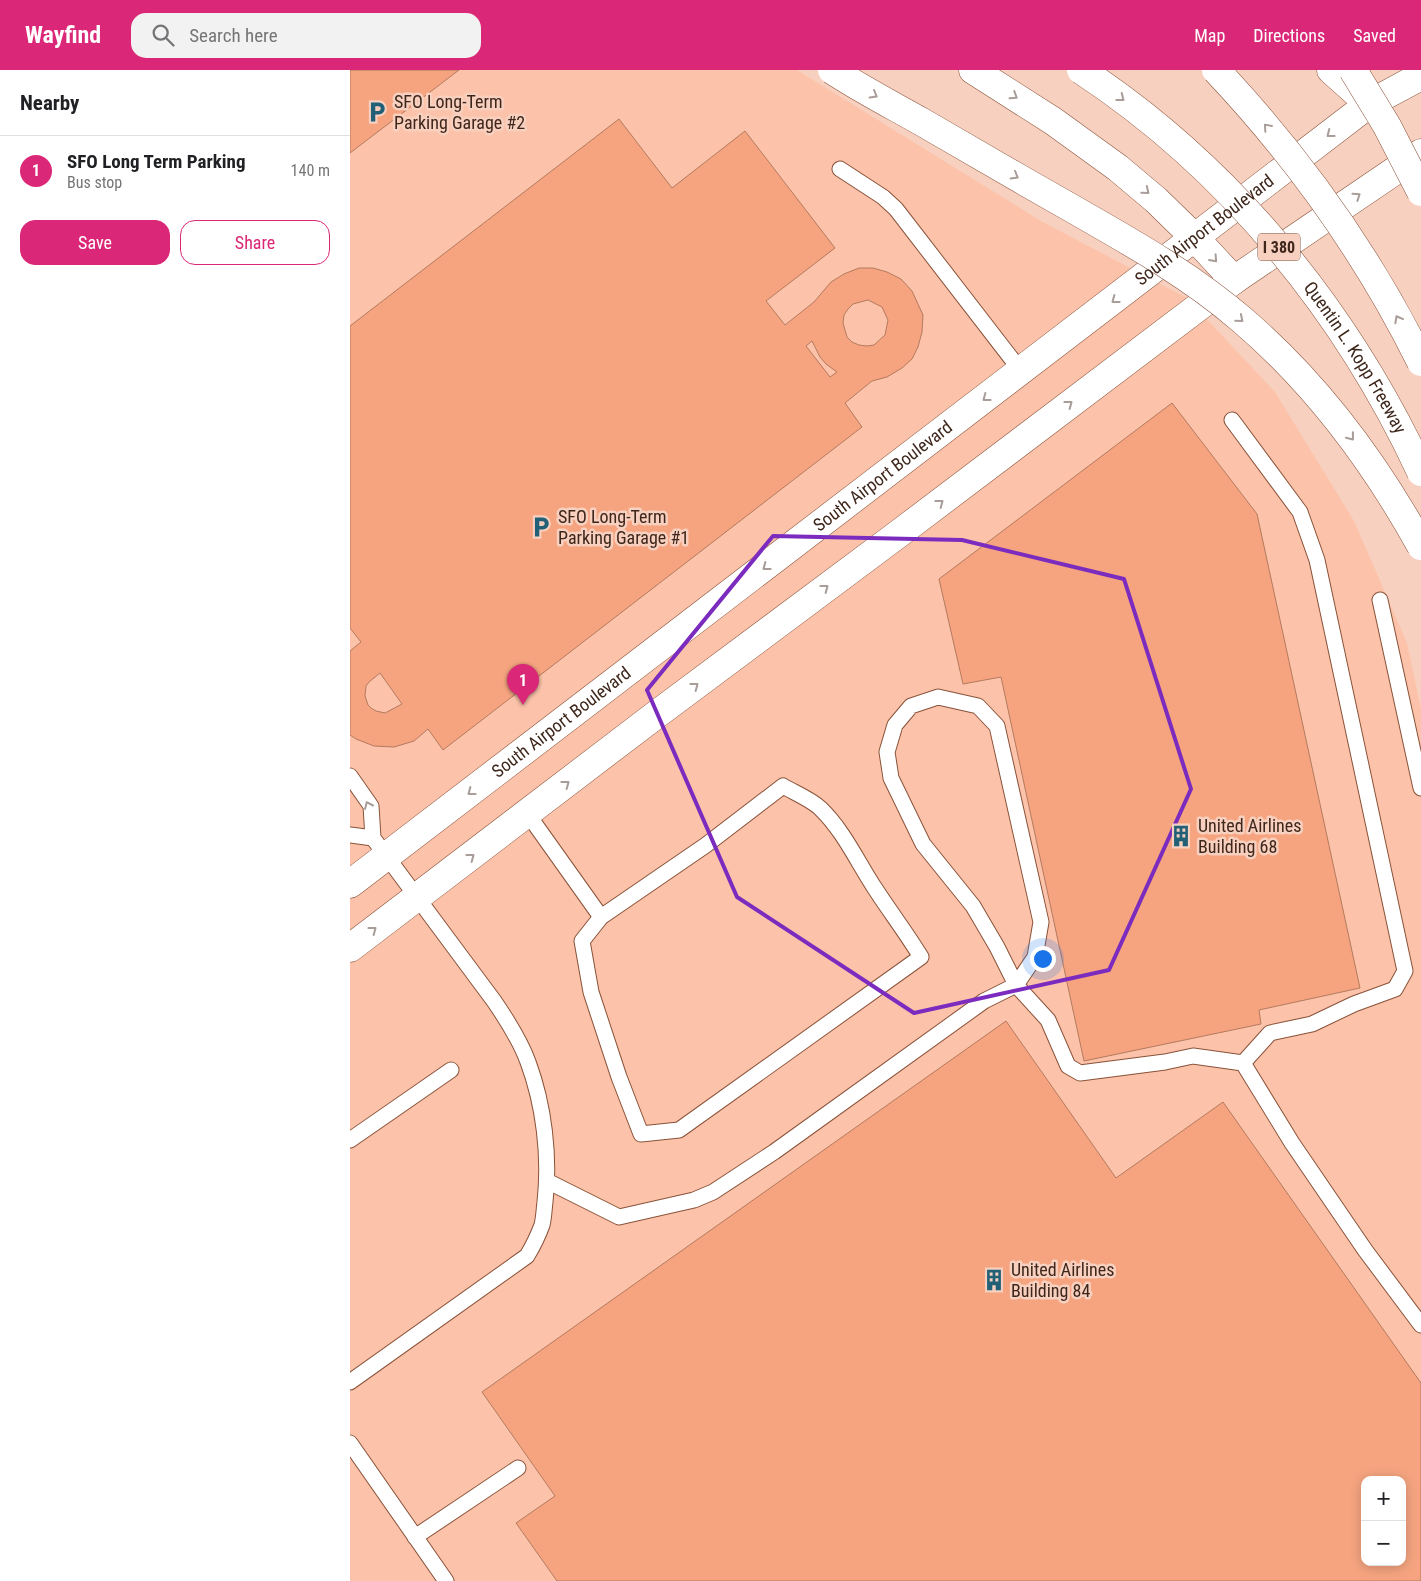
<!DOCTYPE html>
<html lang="en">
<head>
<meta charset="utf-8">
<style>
	:root { --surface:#fff; --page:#f2f2f2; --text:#202124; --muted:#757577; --line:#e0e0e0; --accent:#db2777 }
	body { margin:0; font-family:"Roboto Condensed",sans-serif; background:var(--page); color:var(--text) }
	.controls { position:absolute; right:15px; bottom:15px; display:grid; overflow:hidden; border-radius:10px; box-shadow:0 2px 12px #0003 }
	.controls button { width:45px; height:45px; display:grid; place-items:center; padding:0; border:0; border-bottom:1px solid var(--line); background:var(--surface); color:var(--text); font:25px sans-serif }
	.you { position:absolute; left:692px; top:888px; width:18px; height:18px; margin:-12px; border:4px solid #fff; border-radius:50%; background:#1a73e8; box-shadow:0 0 0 8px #1a73e833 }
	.badge { display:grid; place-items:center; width:32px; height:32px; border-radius:50%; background:var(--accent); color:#fff; font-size:16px; font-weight:700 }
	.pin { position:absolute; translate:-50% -41px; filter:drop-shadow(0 1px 2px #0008) }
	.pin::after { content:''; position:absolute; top:26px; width:18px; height:15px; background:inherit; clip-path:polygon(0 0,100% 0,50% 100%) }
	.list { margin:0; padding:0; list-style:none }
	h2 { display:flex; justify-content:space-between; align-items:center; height:65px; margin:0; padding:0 20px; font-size:21px }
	h2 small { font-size:16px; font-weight:400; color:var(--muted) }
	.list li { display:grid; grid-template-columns:32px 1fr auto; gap:15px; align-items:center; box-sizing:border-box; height:70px; padding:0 20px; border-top:1px solid var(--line) }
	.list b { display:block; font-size:19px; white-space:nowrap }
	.list p { margin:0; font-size:16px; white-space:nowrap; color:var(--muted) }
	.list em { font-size:16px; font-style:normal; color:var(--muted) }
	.actions { display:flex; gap:10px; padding:15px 20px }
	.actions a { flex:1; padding:11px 0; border:1px solid var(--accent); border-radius:15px; text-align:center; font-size:18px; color:var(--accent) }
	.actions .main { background:var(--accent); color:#fff }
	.icon { flex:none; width:28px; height:28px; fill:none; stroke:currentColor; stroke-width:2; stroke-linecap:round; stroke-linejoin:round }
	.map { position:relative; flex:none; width:1071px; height:1511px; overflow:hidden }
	header { display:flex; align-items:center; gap:30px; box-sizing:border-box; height:70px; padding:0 25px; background:var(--accent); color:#fff }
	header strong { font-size:24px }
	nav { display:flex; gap:28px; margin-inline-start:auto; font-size:18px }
	.search { width:350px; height:45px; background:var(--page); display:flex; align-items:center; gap:12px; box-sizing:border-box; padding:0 18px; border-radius:15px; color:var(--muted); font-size:19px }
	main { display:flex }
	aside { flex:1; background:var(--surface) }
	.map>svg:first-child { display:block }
	.built { fill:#fcc3aa; fill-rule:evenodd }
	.building { fill:#f5a47f; stroke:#b47a5f; fill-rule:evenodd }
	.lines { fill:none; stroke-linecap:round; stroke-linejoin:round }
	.lane-casing { stroke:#895239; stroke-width:17 }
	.secondary-casing { stroke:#895239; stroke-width:29 }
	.highway-casing { stroke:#895239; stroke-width:29 }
	.lane { stroke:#fff; stroke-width:15 }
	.secondary { stroke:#fff; stroke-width:28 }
	.highway { stroke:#fff; stroke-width:28 }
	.highway-bridge-casing { stroke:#895239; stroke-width:29; stroke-linecap:butt }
	.highway-bridge { stroke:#fff; stroke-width:28 }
	.oneway { stroke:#a89d98 }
	.marked { fill:none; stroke:#7b2cbf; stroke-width:4; stroke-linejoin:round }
	.labels { text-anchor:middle; stroke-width:5; stroke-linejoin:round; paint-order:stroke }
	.shield { fill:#f7d0bf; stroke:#76594c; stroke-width:1 }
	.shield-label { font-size:16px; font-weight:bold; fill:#3e261b }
	.poi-label { font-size:18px; fill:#3e261b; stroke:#f7d0bf; text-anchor:start }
	.street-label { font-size:18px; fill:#3e261b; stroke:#f7d0bf }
</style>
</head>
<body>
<header>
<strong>Wayfind</strong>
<div class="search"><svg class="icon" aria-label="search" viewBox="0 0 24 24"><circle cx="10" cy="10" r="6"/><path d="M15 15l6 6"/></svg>Search here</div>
<nav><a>Map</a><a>Directions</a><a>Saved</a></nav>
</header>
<main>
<aside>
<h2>Nearby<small></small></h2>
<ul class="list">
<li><span class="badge">1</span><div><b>SFO Long Term Parking</b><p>Bus stop</p></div><em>140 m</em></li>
</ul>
<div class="actions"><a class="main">Save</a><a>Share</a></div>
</aside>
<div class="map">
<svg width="1071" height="1511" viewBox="0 0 1071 1511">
	<rect width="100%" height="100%" fill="#f7d0bf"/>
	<path class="built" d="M0 0H447L691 151 837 228 925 322 1004 451 1057 573 1071 639V1511H0ZM1015 1410H1052V1492H1015Z"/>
	<g class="building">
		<path d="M0 0H109L0 83Z"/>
		<path d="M269 49 322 118 395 61 485 178 416 231 435 255 464 232 481 212 494 204 509 198H523L537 202 551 209 562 221 573 245 572 262 568 277 562 289 552 298 537 307 522 311 495 333 512 357 93 680 78 659 64 671 44 677 24 676 6 669 0 665V581L11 572 0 558V256ZM518 230 532 237 538 250 535 265 524 275 517 276 509 275 502 272 497 267 493 253 494 245 498 239 503 234ZM462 271 470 287 476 294 487 302 480 307 456 276ZM30 603 52 634 35 643 26 641 21 638 18 635 15 626 16 616 19 612Z"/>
		<path d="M822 333 907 444 1010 918 909 940 911 954 734 991 651 607 613 614 589 509Z"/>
		<path d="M656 951 766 1108 873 1032 1071 1313V1511H207L166 1453 205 1426 132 1322ZM1015 1410H1052V1492H1015Z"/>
	</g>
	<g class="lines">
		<g class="lane-casing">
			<g id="lane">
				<path d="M490 99 533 127 546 139 671 301"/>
				<path d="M882 350 950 442 967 490 1055 901 1045 919 1004 934 962 954 920 963 893 993"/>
				<path d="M1030 530 1071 718"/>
				<path d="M0 706 21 736 23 768 144 931C157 950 170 970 178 992 194 1035 200 1086 195 1132 194 1139 194 1147 192 1155 188 1166 183 1176 177 1186L0 1312"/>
				<path d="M433 716C445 723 460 729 470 738 494 761 508 793 526 820 541 843 557 864 571 887L329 1060 291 1064 269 1007 241 922 232 871 251 847 356 775Z"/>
				<path d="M177 743 251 847"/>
				<path d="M0 765 23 768"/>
				<path d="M893 993 942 1073 1015 1180 1071 1255"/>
				<path d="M0 1070 101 1000"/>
				<path d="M197 1111 269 1147 344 1130 363 1122 424 1082 634 931 666 915 685 887 691 852 647 656 628 636 588 627 561 636 545 655 537 682 541 708 573 774 623 836 647 877 666 915 698 950 718 996 730 1003 815 992 843 986 893 993"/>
				<path d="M0 1373 96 1511"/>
				<path d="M65 1467 168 1398"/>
			</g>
		</g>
		<g class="secondary-casing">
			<g id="secondary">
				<path id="s1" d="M0 814 1019 34 1071 6"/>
				<path d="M0 878 307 644 551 462 884 210 1071 83"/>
			</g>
		</g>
		<g class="highway-casing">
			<g id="highway">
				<path d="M623 0 703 51 768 98 806 130 845 168 884 210"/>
				<path d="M981 0 1019 34"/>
			</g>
		</g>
		<use href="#lane" class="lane"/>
		<use href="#secondary" class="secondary"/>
		<use href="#highway" class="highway"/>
		<g class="highway-bridge-casing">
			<g id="highway-bridge">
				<path d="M482 0C511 19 542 35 572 52 625 83 677 113 730 143 786 175 842 207 891 249 965 312 1024 391 1071 476"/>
				<path id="s2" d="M731 0C880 98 996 241 1071 402"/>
				<path d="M866 0C948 87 1018 185 1071 292"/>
				<path d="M1003 0 1037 56 1071 122"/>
			</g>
		</g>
		<use href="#highway-bridge" class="highway-bridge"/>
	</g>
	<defs><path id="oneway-chevron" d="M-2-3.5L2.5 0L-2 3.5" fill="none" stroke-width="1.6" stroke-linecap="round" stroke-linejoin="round" transform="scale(1.25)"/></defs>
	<g class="oneway">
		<use href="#oneway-chevron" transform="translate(524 25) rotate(30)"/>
		<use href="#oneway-chevron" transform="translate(664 26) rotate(33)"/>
		<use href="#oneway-chevron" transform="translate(771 28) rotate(38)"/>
		<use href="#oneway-chevron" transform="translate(917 57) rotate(-131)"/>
		<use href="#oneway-chevron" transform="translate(980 64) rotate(142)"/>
		<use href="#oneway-chevron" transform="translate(665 106) rotate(30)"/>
		<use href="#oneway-chevron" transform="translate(796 121) rotate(39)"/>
		<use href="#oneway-chevron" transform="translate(1007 126) rotate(-34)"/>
		<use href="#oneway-chevron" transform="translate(864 189) rotate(48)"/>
		<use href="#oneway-chevron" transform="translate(765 230) rotate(143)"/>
		<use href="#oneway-chevron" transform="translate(890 249) rotate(40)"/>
		<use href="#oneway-chevron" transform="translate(1048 249) rotate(-118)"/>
		<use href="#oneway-chevron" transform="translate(636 328) rotate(143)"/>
		<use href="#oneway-chevron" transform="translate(719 334) rotate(-37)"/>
		<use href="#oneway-chevron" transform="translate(1001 367) rotate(52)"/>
		<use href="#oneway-chevron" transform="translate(590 433) rotate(-37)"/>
		<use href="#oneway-chevron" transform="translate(416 497) rotate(143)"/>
		<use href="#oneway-chevron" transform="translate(475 518) rotate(-37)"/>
		<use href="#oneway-chevron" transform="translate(345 616) rotate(-37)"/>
		<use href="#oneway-chevron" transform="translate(216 714) rotate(-37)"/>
		<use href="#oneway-chevron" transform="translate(121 722) rotate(143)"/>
		<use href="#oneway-chevron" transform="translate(18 735) rotate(-114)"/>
		<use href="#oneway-chevron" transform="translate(121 787) rotate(-37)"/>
		<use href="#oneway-chevron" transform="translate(23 860) rotate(-37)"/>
	</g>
	<path class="marked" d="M423 466 612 470 774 509 841 719 759 900 564 943 387 827 297 620Z"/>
	<defs>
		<g id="parking-bare" transform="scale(1.725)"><path d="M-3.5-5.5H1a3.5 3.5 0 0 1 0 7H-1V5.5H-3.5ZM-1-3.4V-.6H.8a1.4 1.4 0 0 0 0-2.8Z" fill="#216076" stroke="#f7d0bf" stroke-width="2.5" paint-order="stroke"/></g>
		<g id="building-bare" transform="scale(1.725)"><path d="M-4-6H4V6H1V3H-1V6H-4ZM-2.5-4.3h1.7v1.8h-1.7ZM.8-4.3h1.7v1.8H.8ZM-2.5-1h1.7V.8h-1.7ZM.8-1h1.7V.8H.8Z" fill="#216076" stroke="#f7d0bf" stroke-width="2.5" paint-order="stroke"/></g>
	</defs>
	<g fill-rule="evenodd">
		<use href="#parking-bare" x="27" y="42"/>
		<use href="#parking-bare" x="191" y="457"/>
		<use href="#building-bare" x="831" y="766"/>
		<use href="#building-bare" x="644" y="1210"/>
	</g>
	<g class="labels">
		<rect class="shield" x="908" y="163.5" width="42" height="27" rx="4"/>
		<g class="shield-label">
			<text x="929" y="183">I 380</text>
		</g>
		<g class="poi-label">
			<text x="44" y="38">SFO Long-Term<tspan x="44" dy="21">Parking Garage #2</tspan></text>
			<text x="208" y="453">SFO Long-Term<tspan x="208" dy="21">Parking Garage #1</tspan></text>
			<text x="848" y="762">United Airlines<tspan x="848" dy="21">Building 68</tspan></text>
			<text x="661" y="1206">United Airlines<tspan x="661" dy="21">Building 84</tspan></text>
		</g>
		<g class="street-label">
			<text dy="6" stroke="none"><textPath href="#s1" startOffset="1076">South Airport Boulevard</textPath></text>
			<text dy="6" stroke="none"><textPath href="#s2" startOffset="401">Quentin L. Kopp Freeway</textPath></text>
			<text dy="6" stroke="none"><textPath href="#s1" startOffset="671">South Airport Boulevard</textPath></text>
			<text dy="6" stroke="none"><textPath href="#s1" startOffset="266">South Airport Boulevard</textPath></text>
		</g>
	</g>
</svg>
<div class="controls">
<button>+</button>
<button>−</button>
</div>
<div class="you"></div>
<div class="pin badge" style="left:173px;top:635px">1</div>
</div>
</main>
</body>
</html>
